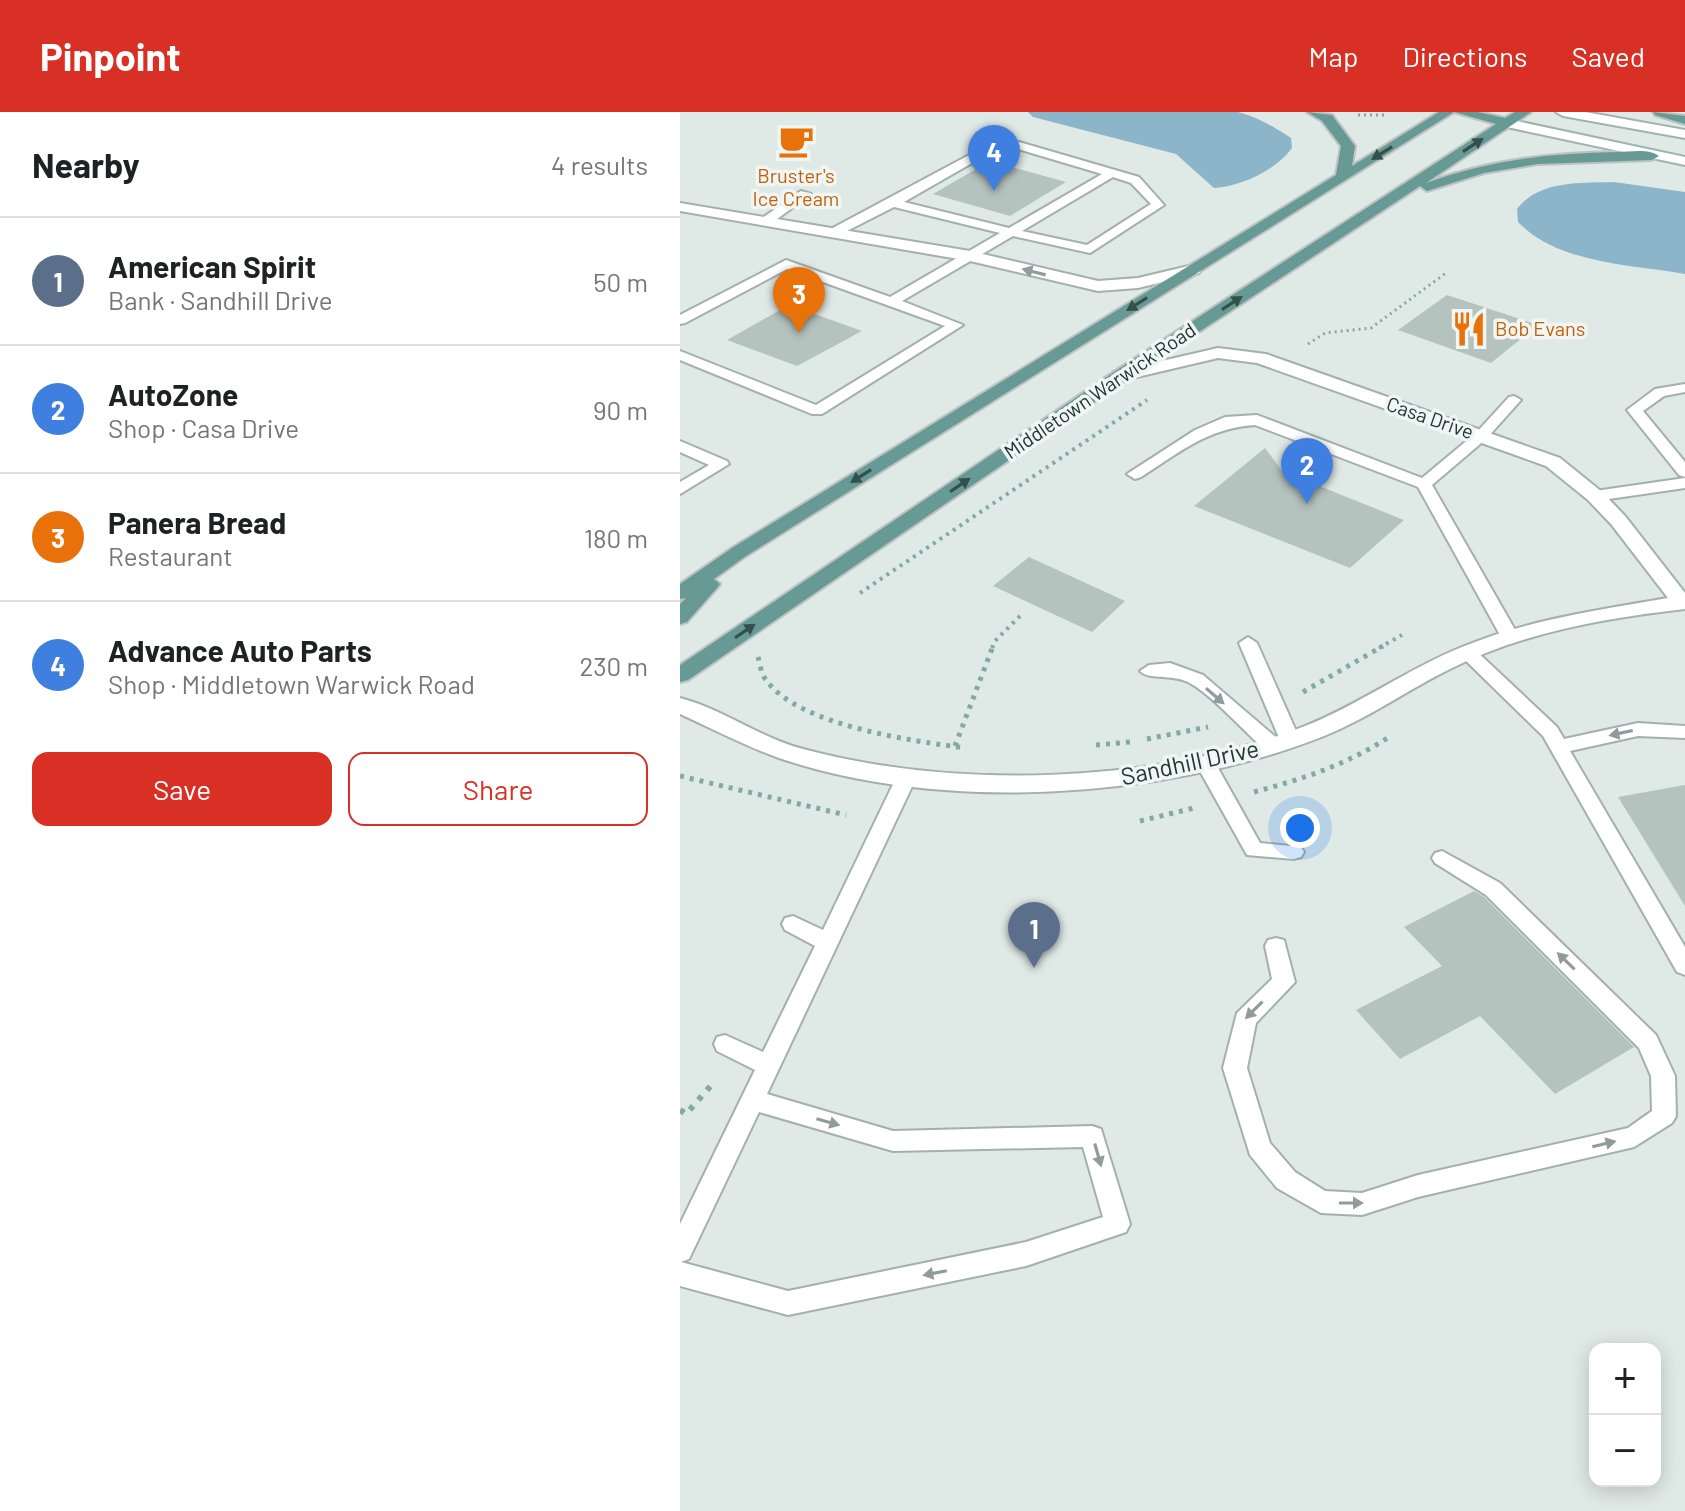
<!DOCTYPE html>
<html lang="en">
<head>
<meta charset="utf-8">
<style>
	:root { --surface:#fff; --page:#f6f6f6; --text:#202124; --muted:#757577; --line:#e0e0e0; --accent:#d93025 }
	body { margin:0; font-family:Barlow,sans-serif; background:var(--page); color:var(--text) }
	.controls { position:absolute; right:24px; bottom:24px; display:grid; overflow:hidden; border-radius:16px; box-shadow:0 4px 20px #0003 }
	.controls button { width:72px; height:72px; display:grid; place-items:center; padding:0; border:0; border-bottom:2px solid var(--line); background:var(--surface); color:var(--text); font:40px sans-serif }
	.you { position:absolute; left:620px; top:716px; width:28px; height:28px; margin:-20px; border:6px solid #fff; border-radius:50%; background:#1a73e8; box-shadow:0 0 0 12px #1a73e833 }
	.badge { display:grid; place-items:center; width:52px; height:52px; border-radius:50%; background:var(--accent); color:#fff; font-size:26px; font-weight:700 }
	.pin { position:absolute; translate:-50% -66px; filter:drop-shadow(0 2px 4px #0008) }
	.pin::after { content:''; position:absolute; top:42px; width:28px; height:24px; background:inherit; clip-path:polygon(0 0,100% 0,50% 100%) }
	.list { margin:0; padding:0; list-style:none }
	h2 { display:flex; justify-content:space-between; align-items:center; height:104px; margin:0; padding:0 32px; font-size:34px }
	h2 small { font-size:26px; font-weight:400; color:var(--muted) }
	.list li { display:grid; grid-template-columns:52px 1fr auto; gap:24px; align-items:center; box-sizing:border-box; height:128px; padding:0 32px; border-top:2px solid var(--line) }
	.list b { display:block; font-size:30px; white-space:nowrap }
	.list p { margin:0; font-size:26px; white-space:nowrap; color:var(--muted) }
	.list em { font-size:26px; font-style:normal; color:var(--muted) }
	.actions { display:flex; gap:16px; padding:24px 32px }
	.actions a { flex:1; padding:18px 0; border:2px solid var(--accent); border-radius:16px; text-align:center; font-size:28px; color:var(--accent) }
	.actions .main { background:var(--accent); color:#fff }
	.map { position:relative; flex:none; width:1005px; height:1399px; overflow:hidden }
	header { display:flex; align-items:center; gap:48px; box-sizing:border-box; height:112px; padding:0 40px; background:var(--accent); color:#fff }
	header strong { font-size:38px }
	nav { display:flex; gap:44px; margin-inline-start:auto; font-size:28px }
	main { display:flex }
	aside { flex:1; background:var(--surface) }
	.map>svg:first-child { display:block }
	.water { fill:#8db5c9 }
	.building { fill:#b5c3bf }
	.lines { fill:none; stroke-linecap:round; stroke-linejoin:round }
	.service-casing { stroke:#a3b0ad; stroke-width:4 }
	.minor-casing { stroke:#a3b0ad; stroke-width:4 }
	.secondary-casing { stroke:#a0b3af; stroke-width:4 }
	.primary-casing { stroke:#bdc3c2; stroke-width:4 }
	.path-far3 { stroke:#83a9a3; stroke-width:3; stroke-dasharray:2 4; stroke-linecap:butt }
	.path-far2 { stroke:#83a9a3; stroke-width:4; stroke-dasharray:3 5; stroke-linecap:butt }
	.path-far1 { stroke:#83a9a3; stroke-width:5; stroke-dasharray:4 6; stroke-linecap:butt }
	.path { stroke:#83a9a3; stroke-width:6; stroke-dasharray:5 8; stroke-linecap:butt }
	.service { fill:#fff; fill-rule:evenodd }
	.minor { fill:#fff; fill-rule:evenodd }
	.secondary { fill:#fff; fill-rule:evenodd }
	.primary { fill:#689a95; fill-rule:evenodd }
	.oneway { fill:#34504d }
	.oneway2 { fill:#909b9a }
	.labels { text-anchor:middle; stroke-width:7; stroke-linejoin:round; paint-order:stroke }
	.far-food-label { font-size:20px; fill:#c56008; stroke:#eff6f4 }
	.far-street-label { font-size:20px; fill:#223735; stroke:#eff6f4 }
	.street-label { font-size:24px; fill:#223735; stroke:#eff6f4 }
</style>
</head>
<body>
<header>
<strong>Pinpoint</strong>
<nav><a>Map</a><a>Directions</a><a>Saved</a></nav>
</header>
<main>
<aside>
<h2>Nearby<small>4 results</small></h2>
<ul class="list">
<li><span class="badge" style="background:#5c6f8a">1</span><div><b>American Spirit</b><p>Bank · Sandhill Drive</p></div><em>50 m</em></li>
<li><span class="badge" style="background:#3f7fe0">2</span><div><b>AutoZone</b><p>Shop · Casa Drive</p></div><em>90 m</em></li>
<li><span class="badge" style="background:#e8710a">3</span><div><b>Panera Bread</b><p>Restaurant</p></div><em>180 m</em></li>
<li><span class="badge" style="background:#3f7fe0">4</span><div><b>Advance Auto Parts</b><p>Shop · Middletown Warwick Road</p></div><em>230 m</em></li>
</ul>
<div class="actions"><a class="main">Save</a><a>Share</a></div>
</aside>
<div class="map">
<svg width="1005" height="1399" viewBox="0 0 1005 1399">
	<rect width="100%" height="100%" fill="#dfe9e6"/>
	<g class="water">
		<path d="M348 0H558C578 5 594 15 611 26L612 36C595 59 561 74 534 76L496 42 353 5Z"/>
		<path d="M934 70 1005 80V162C949 152 879 152 838 110L837 97C859 68 901 71 934 70Z"/>
	</g>
	<g class="building">
		<path d="M310 49 386 70 330 104 253 82Z"/>
		<path d="M767 183 858 213 811 251 718 218Z"/>
		<path d="M109 193 182 219 117 254 47 228Z"/>
		<path d="M585 336 602 359 724 408 670 456 514 394Z"/>
		<path d="M349 445 445 489 412 520 313 474Z"/>
		<path d="M1005 673V794L938 685Z"/>
		<path d="M794 779 804 785 954 935 875 982 800 904 720 947 676 898 762 854 724 815Z"/>
	</g>
	<g class="lines">
		<g class="service-casing">
			<g id="service">
				<path d="M339 30 459 65 484 93 410 141 333 124 222 189 283 213 142 302H132L0 248V239L136 293 265 214 107 157 5 211 0 212V203L106 148 210 185 320 121 214 95 157 124H149V118L306 34ZM338 37 422 62 329 116 224 90 313 39ZM433 65 451 71 471 92 407 133 342 119Z"/>
				<path d="M121 79 131 82 89 113H81V107Z"/>
				<path d="M1005 272V280L984 284 963 299 1005 350V365L999 363 947 298 975 277Z"/>
				<path d="M834 284 841 288 806 327 752 373 838 523 829 529 820 523 738 375 575 313C528 316 500 340 461 365L455 367 447 362 515 318 545 305 577 303 742 366 796 321 829 285Z"/>
				<path d="M0 329 47 349 49 352 0 382V370L29 353 0 340Z"/>
				<path d="M1005 366V376L915 389 907 384 915 379Z"/>
				<path d="M568 525 577 531 620 628 617 633H603L600 628 559 531Z"/>
				<path d="M787 534 793 536 877 615 884 627 958 611 1005 614V626L958 624 890 639 1005 835V863L997 860 863 624 781 544 778 540 781 536Z"/>
				<path d="M490 551 523 563 599 628 602 633 599 638H585C565 620 530 581 508 570 491 562 468 568 460 559L469 553Z"/>
				<path d="M526 645 533 647 580 731 621 735 624 740 621 745 614 747 567 743 516 652Z"/>
				<path d="M227 657 237 664 87 982 213 1019 412 1014 421 1017 450 1112 446 1120 346 1154 108 1203 0 1174V1112L75 958 37 939 34 932 37 925 45 923 83 940 135 834 105 818 102 812 105 806 113 804 143 818 217 664ZM79 1000 213 1039 403 1035 423 1105 346 1130 108 1179 1 1150 9 1147Z"/>
				<path d="M762 739 820 771 976 923 995 964 996 1004 992 1011 954 1035 738 1085 682 1103 641 1101 597 1076 570 1043 543 956 557 901 592 867 585 834 588 828 596 826 604 828 615 870 576 911 567 956 590 1031 615 1060 645 1079 682 1081 738 1063 948 1016 972 999 971 964 959 936 806 783 755 751 752 746 755 741Z"/>
			</g>
		</g>
		<g class="minor-casing">
			<g id="minor">
				<path d="M0 91 290 139 418 169 458 166 513 153 521 158 519 161 458 176 418 179 290 149 0 99Z"/>
				<path d="M538 236 586 242 880 346 922 380 945 404 1005 481V497C926 506 844 520 772 556 727 578 686 608 639 626 481 687 260 701 99 646 65 634 33 617 0 602V586C43 597 80 626 123 637 276 678 477 672 625 614 679 593 727 557 782 535 847 508 918 498 988 486L931 412 908 388 866 354 577 251 538 246 440 269 431 264 434 260Z"/>
			</g>
		</g>
		<g class="secondary-casing">
			<g id="secondary">
				<path d="M876 0H905L1005 18V26L883 4Z"/>
				<path d="M827 7 1005 45V53L822 14 820 11Z"/>
			</g>
		</g>
		<g class="primary-casing">
			<g id="primary">
				<path d="M627 0 652 3 675 34 672 54 759 0H798L825 6 835 0H851L746 71C808 48 871 41 937 40 950 40 969 36 979 44L972 48 858 52 804 61 747 79 740 74 446 268 8 568 0 570V553L434 260 816 12 774 0 66 444 34 467 40 472 37 476 7 510 0 512V492L6 486 0 487V472L52 436 656 63 661 34 642 9Z"/>
				<path d="M973 0 1005 4V12L975 3Z"/>
			</g>
		</g>
		<g class="path-far3">
			<path d="M678 3H708"/>
			<path d="M628 232 645 221 691 216 766 161"/>
		</g>
		<g class="path-far2">
			<path d="M180 481 467 288"/>
			<path d="M312 536 315 529 343 501"/>
			<path d="M699 536 722 523"/>
		</g>
		<g class="path-far1">
			<path d="M78 545C80 552 81 562 86 568 119 614 233 629 286 636"/>
			<path d="M623 580 703 534"/>
			<path d="M467 627 528 615"/>
			<path d="M416 633 450 630"/>
			<path d="M275 634 313 534"/>
			<path d="M0 664 166 703"/>
			<path d="M574 680C623 667 669 652 712 623"/>
			<path d="M460 709 514 696"/>
		</g>
		<path class="path" d="M0 998 6 1002 35 969"/>
		<use href="#service" class="service"/>
		<use href="#minor" class="minor"/>
		<use href="#secondary" class="secondary"/>
		<use href="#primary" class="primary"/>
	</g>
	<defs><path id="oneway-solid" d="M-6-.8H1V-3.2L6.5 0L1 3.2V.8H-6Z" transform="scale(2)"/></defs>
	<g class="oneway">
		<use href="#oneway-solid" transform="translate(793 33) rotate(-33)"/>
		<use href="#oneway-solid" transform="translate(702 41) rotate(148)"/>
		<use href="#oneway-solid" transform="translate(552 191) rotate(-33)"/>
		<use href="#oneway-solid" transform="translate(457 192) rotate(148)"/>
		<use href="#oneway-solid" transform="translate(181 364) rotate(148)"/>
		<use href="#oneway-solid" transform="translate(280 373) rotate(-34)"/>
		<use href="#oneway-solid" transform="translate(65 519) rotate(-34)"/>
	</g>
	<g class="oneway2">
		<use href="#oneway-solid" transform="translate(354 160) rotate(-166)"/>
		<use href="#oneway-solid" transform="translate(535 584) rotate(41)"/>
		<use href="#oneway-solid" transform="translate(941 621) rotate(168)"/>
		<use href="#oneway-solid" transform="translate(886 849) rotate(-136)"/>
		<use href="#oneway-solid" transform="translate(574 898) rotate(135)"/>
		<use href="#oneway-solid" transform="translate(148 1010) rotate(16)"/>
		<use href="#oneway-solid" transform="translate(924 1032) rotate(-13)"/>
		<use href="#oneway-solid" transform="translate(418 1043) rotate(74)"/>
		<use href="#oneway-solid" transform="translate(671 1091)"/>
		<use href="#oneway-solid" transform="translate(255 1161) rotate(169)"/>
	</g>
	<defs>
		<g id="cafe-bare" transform="scale(2.76)"><path d="M-5.5-4.5H6V0H3Q3 3.5 0 3.5H-2.5Q-5.5 3.5-5.5 0ZM3-3.2v2h1.7v-2ZM-6 4.5H4V6H-6Z" fill="#e8710a" stroke="#eff6f4" stroke-width="2.5" paint-order="stroke"/></g>
		<g id="restaurant-bare" transform="scale(2.76)"><path d="M-5-6h1v4h1v-4h1v4h1v-4h1v5L-1.5 .5V6h-2V.5L-5-1ZM5-6V6H3V1.5H1.5Q1.5-4 5-6Z" fill="#e8710a" stroke="#eff6f4" stroke-width="2.5" paint-order="stroke"/></g>
	</defs>
	<g fill-rule="evenodd">
		<use href="#cafe-bare" x="116" y="29"/>
		<use href="#restaurant-bare" x="789" y="217"/>
	</g>
	<g class="labels">
		<g class="far-food-label">
			<text x="116" y="71">Bruster's<tspan x="116" dy="23">Ice Cream</tspan></text>
			<text x="815" y="224" text-anchor="start">Bob Evans</text>
		</g>
		<g class="far-street-label">
			<text transform="translate(420 279) rotate(-34)" y="7">Middletown Warwick Road</text>
			<text transform="translate(750 306) rotate(19)" y="7">Casa Drive</text>
		</g>
		<g class="street-label">
			<text transform="translate(510 651) rotate(-12)" y="8">Sandhill Drive</text>
		</g>
	</g>
</svg>
<div class="controls">
<button>+</button>
<button>−</button>
</div>
<div class="you"></div>
<div class="pin badge" style="left:354px;top:856px;background:#5c6f8a">1</div>
<div class="pin badge" style="left:627px;top:392px;background:#3f7fe0">2</div>
<div class="pin badge" style="left:119px;top:221px;background:#e8710a">3</div>
<div class="pin badge" style="left:314px;top:79px;background:#3f7fe0">4</div>
</div>
</main>
</body>
</html>
